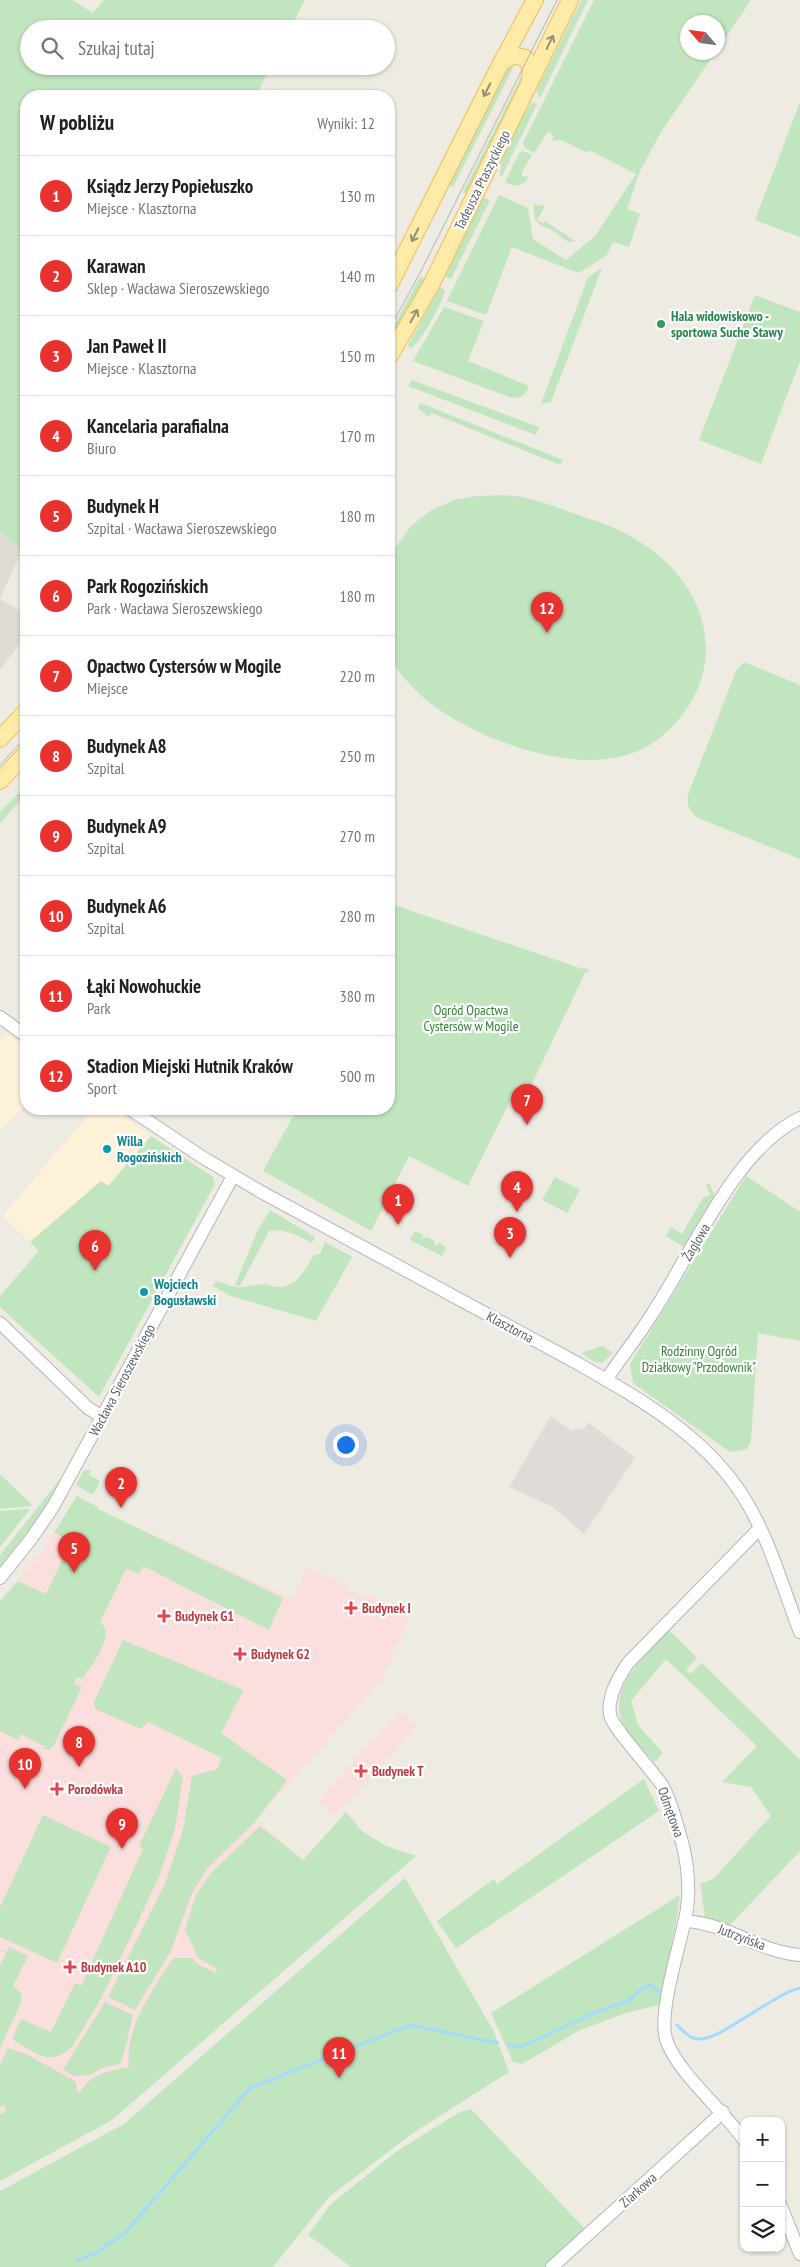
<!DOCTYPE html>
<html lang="pl">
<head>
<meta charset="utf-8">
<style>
	:root { --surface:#fff; --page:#f6f6f6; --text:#202124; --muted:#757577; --line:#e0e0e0; --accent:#e8322f }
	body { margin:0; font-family:"PT Sans Narrow",sans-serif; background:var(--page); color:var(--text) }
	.controls { position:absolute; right:15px; bottom:15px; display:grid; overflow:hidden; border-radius:10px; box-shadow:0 1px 4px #0004 }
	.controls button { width:45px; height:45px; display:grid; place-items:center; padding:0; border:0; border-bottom:1px solid var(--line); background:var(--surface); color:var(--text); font:25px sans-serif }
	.compass { position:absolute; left:680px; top:15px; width:45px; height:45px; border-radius:50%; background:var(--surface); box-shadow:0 1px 4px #0004; rotate:298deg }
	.you { position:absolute; left:345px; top:1444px; width:18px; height:18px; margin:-12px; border:4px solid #fff; border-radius:50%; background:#1a73e8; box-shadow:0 0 0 8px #1a73e833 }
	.badge { display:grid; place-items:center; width:32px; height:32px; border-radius:50%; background:var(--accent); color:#fff; font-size:16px; font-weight:700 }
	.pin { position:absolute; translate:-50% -41px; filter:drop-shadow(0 1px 2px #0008) }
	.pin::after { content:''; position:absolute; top:26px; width:18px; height:15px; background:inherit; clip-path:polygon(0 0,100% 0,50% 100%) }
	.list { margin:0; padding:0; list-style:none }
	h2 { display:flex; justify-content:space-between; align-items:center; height:65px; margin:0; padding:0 20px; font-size:21px }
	h2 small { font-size:16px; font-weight:400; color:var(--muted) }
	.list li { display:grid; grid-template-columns:32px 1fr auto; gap:15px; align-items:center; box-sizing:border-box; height:80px; padding:0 20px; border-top:1px solid var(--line) }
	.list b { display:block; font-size:19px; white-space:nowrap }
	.list p { margin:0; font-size:16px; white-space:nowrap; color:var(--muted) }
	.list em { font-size:16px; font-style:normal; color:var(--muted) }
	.icon { flex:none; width:28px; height:28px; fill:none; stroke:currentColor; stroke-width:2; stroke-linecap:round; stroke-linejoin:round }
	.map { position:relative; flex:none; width:800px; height:2267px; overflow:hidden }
	.search { position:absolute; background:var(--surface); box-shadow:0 1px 4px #0004; left:20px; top:20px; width:375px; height:55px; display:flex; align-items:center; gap:12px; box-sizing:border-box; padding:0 18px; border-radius:28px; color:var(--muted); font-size:19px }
	.panel { position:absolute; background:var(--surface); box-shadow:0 1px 4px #0004; left:20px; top:90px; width:375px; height:1025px; border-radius:20px }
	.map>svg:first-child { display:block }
	.commercial { fill:#fdf2d8 }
	.industrial { fill:#dfdcd7 }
	.education { fill:#e0dcd4 }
	.medical { fill:#fbdfde }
	.green { fill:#c1e5bf }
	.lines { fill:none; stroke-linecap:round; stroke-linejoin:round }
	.stream { stroke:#a2dbfe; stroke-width:3 }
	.minor-casing { stroke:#b3b6ba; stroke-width:14 }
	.major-casing { stroke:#f0bd59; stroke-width:18 }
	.minor { stroke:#fff; stroke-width:12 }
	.major { stroke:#feeba7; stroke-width:16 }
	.tram { stroke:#b2b3b3; stroke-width:1 }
	.oneway { stroke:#94907b }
	.leisure-dot { fill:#2e9e5b; stroke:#fff; stroke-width:2 }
	.culture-dot { fill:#0f9aa8; stroke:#fff; stroke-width:2 }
	.health-dot { fill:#e0444e; stroke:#fff; stroke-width:2 }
	.labels { text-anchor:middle; stroke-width:4.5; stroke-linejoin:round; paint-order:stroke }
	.street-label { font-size:14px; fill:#5b5f63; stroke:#fff }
	.leisure-label { font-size:14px; font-weight:bold; fill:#27864d; stroke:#fff; text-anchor:start }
	.park-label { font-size:14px; fill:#358134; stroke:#fff }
	.culture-label { font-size:14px; font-weight:bold; fill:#0d838f; stroke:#fff; text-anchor:start }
	.health-label { font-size:14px; font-weight:bold; fill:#be3a42; stroke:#fff; text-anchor:start }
</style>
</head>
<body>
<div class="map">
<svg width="800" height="2267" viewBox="0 0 800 2267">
	<rect width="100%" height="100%" fill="#eeebe3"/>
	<g class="commercial">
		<path d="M6 1033 26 1048V1104L0 1132V1040Z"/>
		<path d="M93 1109H113L151 1136 108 1187 101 1181 30 1242 3 1216Z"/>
	</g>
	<path class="industrial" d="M551 1416 572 1431 584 1428 589 1423 635 1458 584 1534 553 1507 509 1487Z"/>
	<g class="education">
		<path d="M0 532 22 550 0 599Z"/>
		<path d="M0 599 26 614V640L23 639 0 670Z"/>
	</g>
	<g class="medical">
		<path d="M77 1496 98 1507V1509L292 1599 307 1567 348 1586 347 1590 367 1599 369 1596 411 1615 380 1682 256 1820 303 1859 312 1850 368 1895 112 2120 0 2181V1601L42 1552Z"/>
		<path d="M400 1711 417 1726 335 1816 319 1801Z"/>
	</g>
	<g class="green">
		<path d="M0 0H72L93 13 104 0H305L290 29H29V66H271L259 90 262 96H26V554L0 531Z"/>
		<path d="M581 0H588L540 98 536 91Z"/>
		<path d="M594 0H751L718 49V22H688V52L715 53 661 132 640 171 627 209 640 214 629 247 613 242 607 255 579 273 512 247 486 315 447 301 499 195 528 208 533 239 566 260 595 236 636 174 589 150 588 153 561 140 552 141 554 136 548 132 534 153 525 148 523 143Z"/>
		<path d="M516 62 453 187 447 184 507 65Z"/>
		<path d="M525 68 527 71 468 195 463 192Z"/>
		<path d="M800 102V237L755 220Z"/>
		<path d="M534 103 537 104 501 178C495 162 522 119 530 104Z"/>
		<path d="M523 151 532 155 522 172V176L529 177C522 188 516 187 505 182L519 153Z"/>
		<path d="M483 198 490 200 451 279 445 276Z"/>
		<path d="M534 204 545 206 537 220 543 223 545 221 575 241C566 244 562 237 555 232 540 224 532 225 534 204Z"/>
		<path d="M602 268 551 402 541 404 588 277Z"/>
		<path d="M420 277 427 281 389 347V335Z"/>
		<path d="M440 287 445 291C442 304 421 342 410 349L408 345Z"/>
		<path d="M755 295 800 312V361L761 464 699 440Z"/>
		<path d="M444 307 484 321 468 361 529 386C525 395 523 398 512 398L413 361Z"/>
		<path d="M412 380 539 427 536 435 408 386Z"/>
		<path d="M420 403 563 460 560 465 432 413 429 417 418 408Z"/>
		<path d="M477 496C492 496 508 494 522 497 545 502 566 511 587 518 647 535 707 583 706 651 705 673 698 694 685 711 673 728 654 746 633 753 591 768 540 756 500 741 457 724 409 697 389 654V557L411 526 430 511 454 500Z"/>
		<path d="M744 662 800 685V859L698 818C689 811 685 803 689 792L736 671Z"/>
		<path d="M26 785V795L0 823V812Z"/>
		<path d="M394 905 583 969 587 968 589 971 585 973 529 1090 518 1085 468 1186 409 1156 371 1231 263 1171 297 1109H389V916Z"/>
		<path d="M151 1136 213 1177 215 1184 154 1296 144 1291 153 1298 99 1397 0 1307V1296L39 1251 30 1242 101 1181 108 1186Z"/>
		<path d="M746 1176 799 1211 800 1209V1341L758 1333 751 1441 747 1449 733 1452 727 1450 633 1383 630 1364Z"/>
		<path d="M555 1177 580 1190 567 1213 542 1200Z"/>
		<path d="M709 1183 715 1196 711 1200 709 1216 687 1249 666 1236 671 1227 682 1234 703 1198 710 1195 706 1185Z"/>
		<path d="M270 1210 315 1237 312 1243C298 1236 286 1228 269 1231L240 1286 235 1285 257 1232Z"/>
		<path d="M415 1231 423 1235 422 1238 424 1239 426 1237 435 1241 434 1244 437 1246 438 1243 446 1247 442 1256 410 1240Z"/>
		<path d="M325 1242 352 1257 316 1321 231 1296 213 1286 217 1281C241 1290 239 1287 263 1284 268 1284 272 1287 278 1287 296 1288 306 1269 314 1255L320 1254Z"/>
		<path d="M603 1346 613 1353 602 1363 593 1361 581 1353Z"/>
		<path d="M84 1470H91L89 1475 100 1481 93 1495 76 1485Z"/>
		<path d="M0 1474 33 1506 0 1509Z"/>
		<path d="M60 1479 41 1514 0 1567V1555Z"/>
		<path d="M77 1496 98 1507V1509L283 1598 269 1630 143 1566 139 1574 126 1569 100 1622C115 1634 96 1657 89 1671L87 1670 83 1679 77 1677 74 1684 82 1687 54 1745 50 1749 43 1750 45 1747 21 1734 18 1740 0 1731V1601L18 1581 46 1594 71 1541 54 1533Z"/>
		<path d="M30 1509 0 1547V1511Z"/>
		<path d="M669 1630 697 1658 686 1669 690 1674 702 1663 800 1760V1851L730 1925 705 1918 700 1884 713 1879 771 1816 751 1787 722 1782 757 1746 666 1659 631 1701 638 1725 663 1753 654 1762C644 1749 627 1735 621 1719 610 1686 648 1651 669 1630Z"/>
		<path d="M123 1640 244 1690 221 1733 287 1780 255 1822 207 1869 192 1893 171 1951 135 2010 108 1997 165 1884 183 1830 192 1776 217 1769 222 1758 148 1722 141 1729 95 1709 94 1702Z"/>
		<path d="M176 1768 183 1777 175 1829 159 1877 102 1997 72 2047C50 2068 33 2052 12 2039L21 2019 51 2032 75 1983 81 1986 143 1849 139 1846Z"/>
		<path d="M644 1779 659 1811 456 1948 437 1921 494 1879 497 1884Z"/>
		<path d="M346 1812 362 1831 386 1846 416 1856 112 2120 0 2181V2114L6 2112 4 2105 0 2107V2065L8 2048 28 2055 75 2081 77 2090 80 2092C92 2073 108 2071 129 2067 124 2027 153 1991 173 1958H192L199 1965 216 1973 217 1969 198 1958 185 1930 196 1895 211 1873 260 1826 303 1860Z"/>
		<path d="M43 1815 111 1847 57 1963 0 1937V1907Z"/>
		<path d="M405 1878 494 2032 509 2072 413 2133 329 2197 273 2267H0V2191L124 2124Z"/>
		<path d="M680 1895 676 1924 659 2005 626 2013 580 2030 522 2064 513 2062 491 2013Z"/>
		<path d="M9 1947 28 1956 13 1986 21 1993V2003L0 2048V1966Z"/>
		<path d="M105 2002 133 2015 122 2060 119 2064 99 2069 91 2075 75 2076 63 2070Z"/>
		<path d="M471 2109 586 2230 548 2267H351L308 2235 331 2204 397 2151 460 2112Z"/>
	</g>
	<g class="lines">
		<g class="stream">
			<path d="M677 2025C683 2031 690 2039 699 2039 719 2041 775 1993 800 1988"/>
			<path d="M509 2045 519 2047 535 2041 589 2015 629 2000 644 1987 650 1985 660 1992"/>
			<path d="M76 2261 96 2253 125 2233 250 2088 410 2025 498 2043"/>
		</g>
		<g class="minor-casing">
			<g id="minor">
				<path d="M0 1017 26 1036"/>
				<path d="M130 1109 202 1157 263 1193 577 1363C642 1400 713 1440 750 1508 772 1547 784 1591 800 1632"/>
				<path d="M0 1323 88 1408 102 1417"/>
				<path d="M606 1380C621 1357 638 1337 652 1314 692 1254 734 1150 800 1118"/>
				<path d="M0 1578 31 1539 53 1507 233 1176"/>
				<path d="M685 1921C726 1923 759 1952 800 1955"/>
				<path d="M744 2140C723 2110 679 2074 667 2042 656 2015 682 1941 687 1909 690 1885 688 1865 682 1842 676 1823 672 1802 662 1785 652 1770 612 1727 610 1715 607 1697 618 1678 628 1663L760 1528"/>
				<path d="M781 2206 800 2254"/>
				<path d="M552 2267 723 2112"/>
			</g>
		</g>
		<g class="major-casing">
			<g id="major">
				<path d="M501 63 513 55 525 58 531 67 530 81"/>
				<path d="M389 286 500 65 535 0"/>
				<path d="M389 357 430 287 570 0"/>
				<path d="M0 739 26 711"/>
				<path d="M0 781 26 753"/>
			</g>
		</g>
		<use href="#minor" class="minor"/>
		<use href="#major" class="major"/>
		<g class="tram">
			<path d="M389 330 421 271 557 0"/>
			<path d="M0 765 26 737"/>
		</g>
	</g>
	<defs><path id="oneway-shaft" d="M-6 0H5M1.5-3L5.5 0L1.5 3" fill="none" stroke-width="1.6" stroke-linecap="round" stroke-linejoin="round" transform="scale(1.25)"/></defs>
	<g class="oneway">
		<use href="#oneway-shaft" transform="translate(550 42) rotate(-64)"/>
		<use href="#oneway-shaft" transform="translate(487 90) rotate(117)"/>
		<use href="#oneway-shaft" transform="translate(415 235) rotate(117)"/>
		<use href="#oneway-shaft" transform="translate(414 316) rotate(-61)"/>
	</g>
	<circle class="leisure-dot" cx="661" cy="324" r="5"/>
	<g class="culture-dot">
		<circle cx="107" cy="1149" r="5"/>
		<circle cx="144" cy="1292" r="5"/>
	</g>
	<g class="health-dot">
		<path d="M348.5 1600.5h5v5h5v5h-5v5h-5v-5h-5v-5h5z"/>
		<path d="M161.5 1608.5h5v5h5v5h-5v5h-5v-5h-5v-5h5z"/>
		<path d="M237.5 1646.5h5v5h5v5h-5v5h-5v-5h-5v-5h5z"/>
		<path d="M358.5 1763.5h5v5h5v5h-5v5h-5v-5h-5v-5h5z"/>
		<path d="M54.5 1781.5h5v5h5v5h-5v5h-5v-5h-5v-5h5z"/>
		<path d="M67.5 1959.5h5v5h5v5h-5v5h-5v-5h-5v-5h5z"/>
	</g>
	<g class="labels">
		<g class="street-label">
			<text transform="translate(482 180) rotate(-64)" y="5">Tadeusza Ptaszyckiego</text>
			<text transform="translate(696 1242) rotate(-59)" y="5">Żaglowa</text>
			<text transform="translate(510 1327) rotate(28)" y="5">Klasztorna</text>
			<text transform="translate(122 1380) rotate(-62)" y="5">Wacława Sieroszewskiego</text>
			<text transform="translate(671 1812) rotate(70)" y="5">Odmętowa</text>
			<text transform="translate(742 1937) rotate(21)" y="5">Jutrzyńska</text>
			<text transform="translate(638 2190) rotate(-42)" y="5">Ziarkowa</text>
		</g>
		<g class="leisure-label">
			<text x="671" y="321">Hala widowiskowo -<tspan x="671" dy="16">sportowa Suche Stawy</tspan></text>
		</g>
		<g class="park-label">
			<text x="471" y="1015">Ogród Opactwa<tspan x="471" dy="16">Cystersów w Mogile</tspan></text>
			<text x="699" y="1356">Rodzinny Ogród<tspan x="699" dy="16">Działkowy "Przodownik"</tspan></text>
		</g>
		<g class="culture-label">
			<text x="117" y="1146">Willa<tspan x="117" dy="16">Rogozińskich</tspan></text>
			<text x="154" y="1289">Wojciech<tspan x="154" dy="16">Bogusławski</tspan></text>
		</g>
		<g class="health-label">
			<text x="362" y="1613">Budynek I</text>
			<text x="175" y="1621">Budynek G1</text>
			<text x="251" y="1659">Budynek G2</text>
			<text x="372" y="1776">Budynek T</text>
			<text x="68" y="1794">Porodówka</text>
			<text x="81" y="1972">Budynek A10</text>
		</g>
	</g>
</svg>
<div class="controls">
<button>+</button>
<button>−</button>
<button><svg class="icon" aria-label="layers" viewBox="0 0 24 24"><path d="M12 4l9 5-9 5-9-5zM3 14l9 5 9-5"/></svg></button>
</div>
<svg class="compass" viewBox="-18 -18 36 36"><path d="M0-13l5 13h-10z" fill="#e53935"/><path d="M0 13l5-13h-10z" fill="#757577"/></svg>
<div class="you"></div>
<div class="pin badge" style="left:398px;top:1225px">1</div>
<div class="pin badge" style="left:121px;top:1508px">2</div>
<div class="pin badge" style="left:510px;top:1258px">3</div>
<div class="pin badge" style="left:517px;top:1212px">4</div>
<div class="pin badge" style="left:74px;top:1573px">5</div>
<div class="pin badge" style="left:95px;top:1271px">6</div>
<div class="pin badge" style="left:527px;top:1125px">7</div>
<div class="pin badge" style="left:79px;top:1767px">8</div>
<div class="pin badge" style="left:122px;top:1849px">9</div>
<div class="pin badge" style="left:25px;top:1789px">10</div>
<div class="pin badge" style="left:339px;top:2078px">11</div>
<div class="pin badge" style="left:547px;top:633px">12</div>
<div class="search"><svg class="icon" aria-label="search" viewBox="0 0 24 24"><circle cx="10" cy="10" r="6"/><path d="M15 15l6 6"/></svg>Szukaj tutaj</div>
<section class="panel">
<h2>W pobliżu<small>Wyniki: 12</small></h2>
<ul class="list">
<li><span class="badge">1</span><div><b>Ksiądz Jerzy Popiełuszko</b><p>Miejsce · Klasztorna</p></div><em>130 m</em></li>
<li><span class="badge">2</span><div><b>Karawan</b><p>Sklep · Wacława Sieroszewskiego</p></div><em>140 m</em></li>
<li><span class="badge">3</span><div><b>Jan Paweł II</b><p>Miejsce · Klasztorna</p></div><em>150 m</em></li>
<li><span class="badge">4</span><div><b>Kancelaria parafialna</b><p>Biuro</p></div><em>170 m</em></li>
<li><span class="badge">5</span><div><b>Budynek H</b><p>Szpital · Wacława Sieroszewskiego</p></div><em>180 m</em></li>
<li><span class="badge">6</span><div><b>Park Rogozińskich</b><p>Park · Wacława Sieroszewskiego</p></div><em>180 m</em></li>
<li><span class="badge">7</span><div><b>Opactwo Cystersów w Mogile</b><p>Miejsce</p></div><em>220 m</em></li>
<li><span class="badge">8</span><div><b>Budynek A8</b><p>Szpital</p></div><em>250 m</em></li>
<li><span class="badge">9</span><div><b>Budynek A9</b><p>Szpital</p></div><em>270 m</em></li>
<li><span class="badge">10</span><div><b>Budynek A6</b><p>Szpital</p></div><em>280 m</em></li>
<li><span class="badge">11</span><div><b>Łąki Nowohuckie</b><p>Park</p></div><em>380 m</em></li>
<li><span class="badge">12</span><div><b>Stadion Miejski Hutnik Kraków</b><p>Sport</p></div><em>500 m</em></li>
</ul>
</section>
</div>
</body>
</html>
